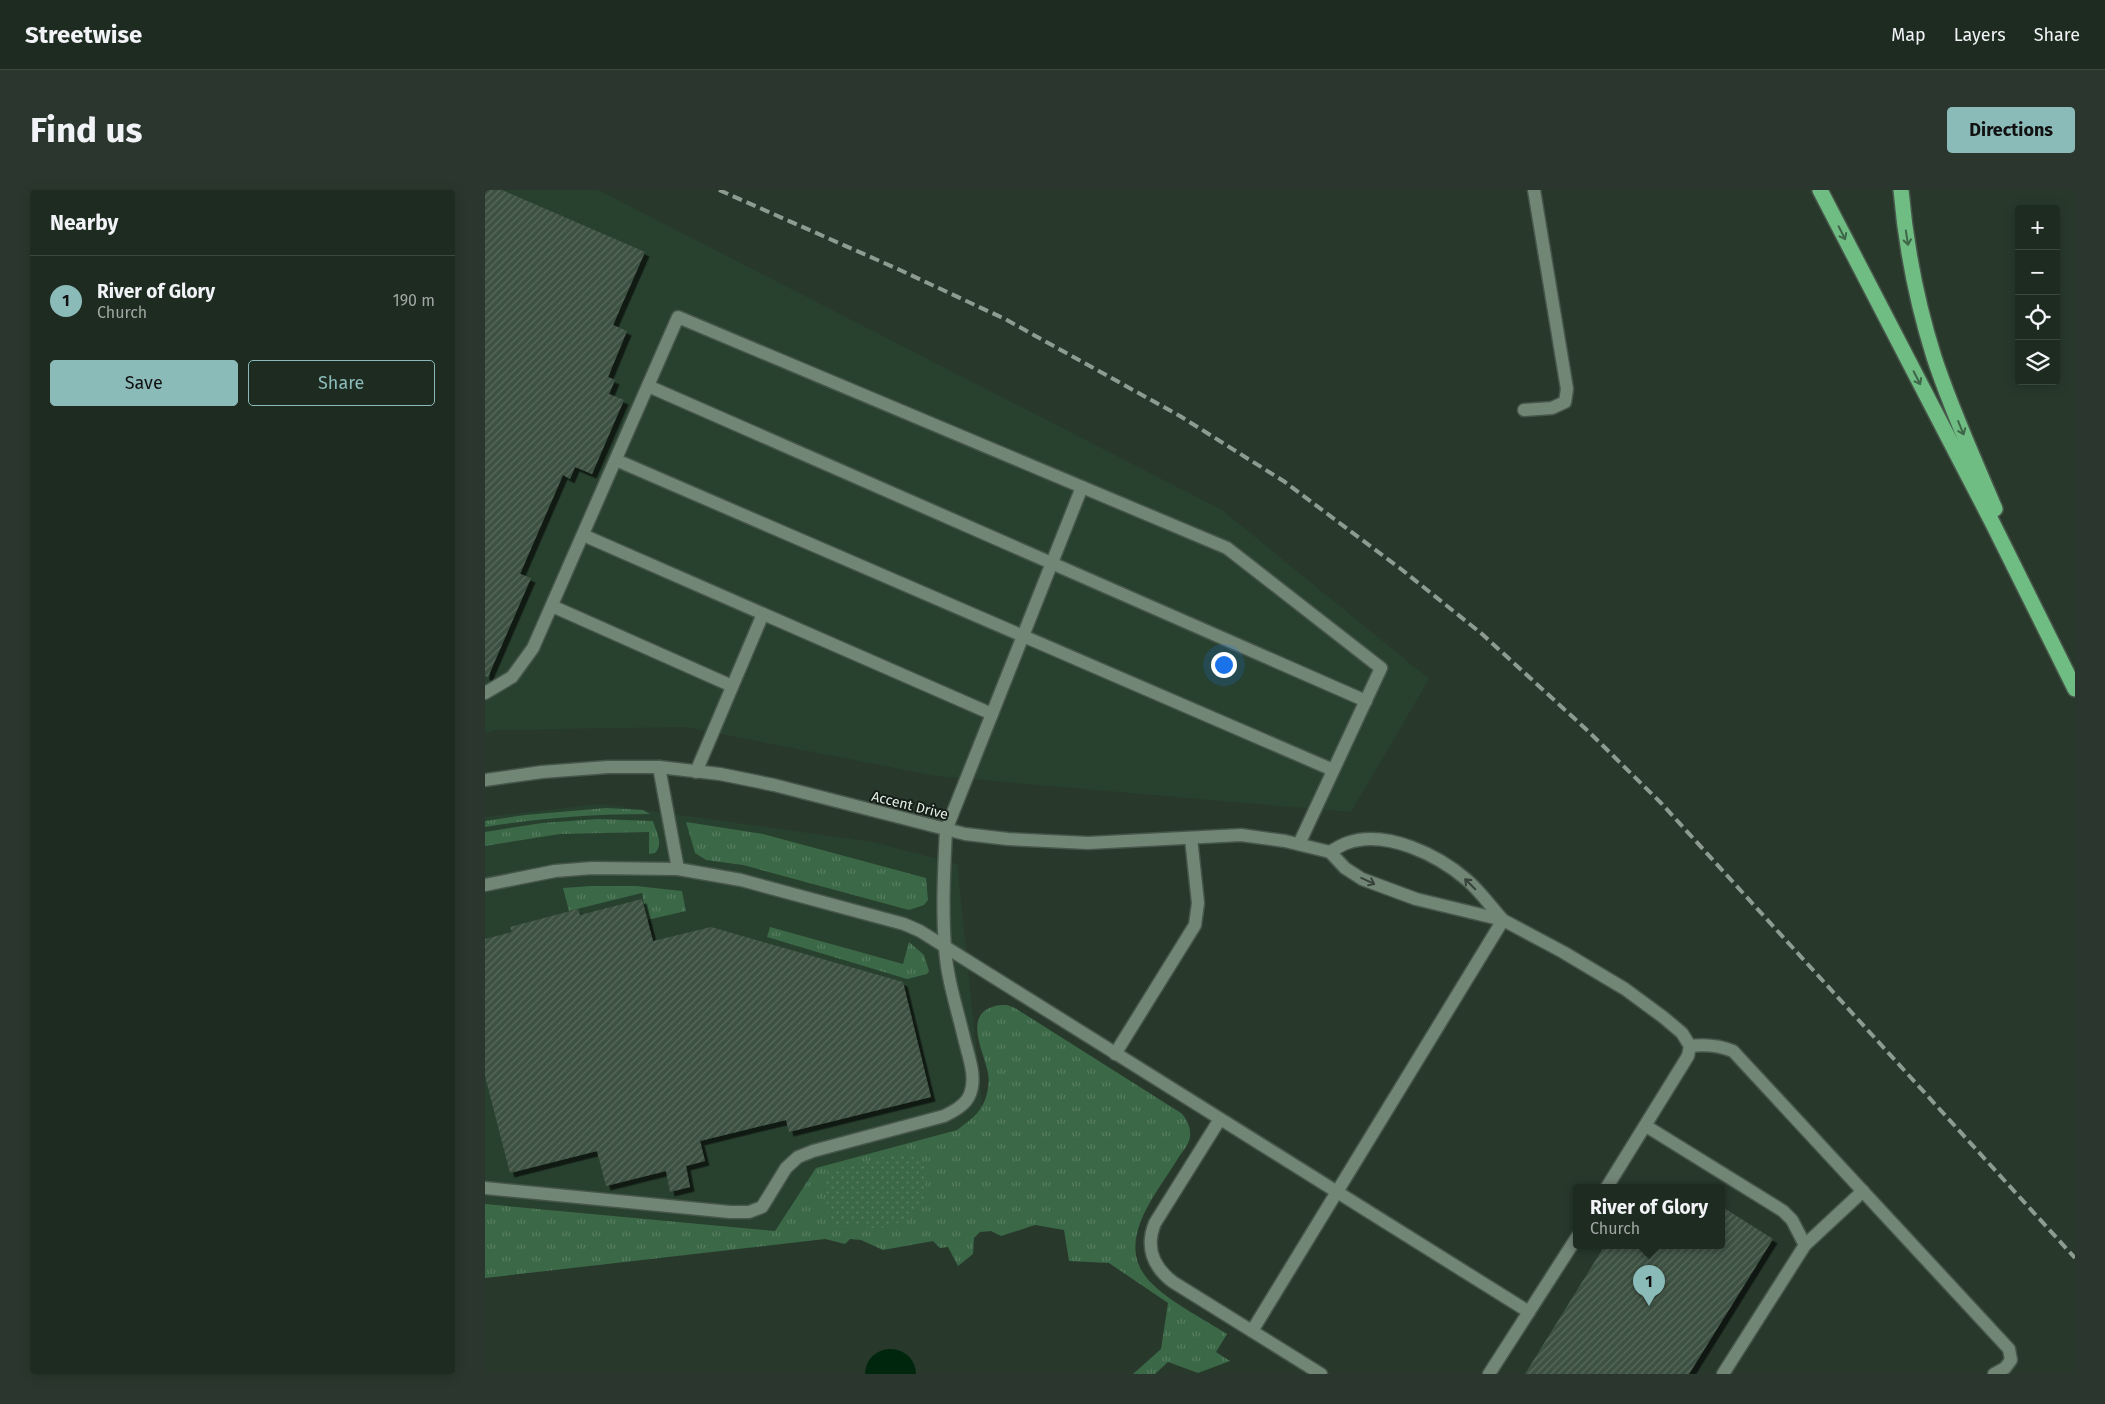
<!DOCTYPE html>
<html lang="en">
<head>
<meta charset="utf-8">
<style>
	:root { --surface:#1e2b21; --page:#2b372e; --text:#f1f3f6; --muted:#a1a7a5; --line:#3c473f; --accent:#8bbbb9 }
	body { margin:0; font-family:"Fira Sans",sans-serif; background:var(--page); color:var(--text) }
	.controls { position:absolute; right:15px; top:15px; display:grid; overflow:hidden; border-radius:5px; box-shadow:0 2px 12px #0003 }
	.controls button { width:45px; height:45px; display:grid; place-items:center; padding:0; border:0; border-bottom:1px solid var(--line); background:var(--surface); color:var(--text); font:25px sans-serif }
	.you { position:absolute; left:738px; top:474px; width:18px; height:18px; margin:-12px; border:4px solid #fff; border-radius:50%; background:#1a73e8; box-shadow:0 0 0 8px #1a73e833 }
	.badge { display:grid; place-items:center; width:32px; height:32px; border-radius:50%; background:var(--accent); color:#111; font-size:16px; font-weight:700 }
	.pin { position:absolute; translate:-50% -41px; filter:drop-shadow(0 1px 2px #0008) }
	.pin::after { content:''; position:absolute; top:26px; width:18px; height:15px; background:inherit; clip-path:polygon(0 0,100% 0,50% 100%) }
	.popup { position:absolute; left:1088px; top:994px; width:152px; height:65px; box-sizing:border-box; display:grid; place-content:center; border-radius:5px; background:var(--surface); filter:drop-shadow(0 1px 4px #0005); font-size:16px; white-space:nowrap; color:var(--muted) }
	.popup b { font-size:19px; color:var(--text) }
	.popup::after { content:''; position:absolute; left:50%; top:100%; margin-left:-10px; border:10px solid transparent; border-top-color:var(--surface) }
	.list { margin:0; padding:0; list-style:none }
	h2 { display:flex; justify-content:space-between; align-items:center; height:65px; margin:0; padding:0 20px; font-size:21px }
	h2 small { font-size:16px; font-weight:400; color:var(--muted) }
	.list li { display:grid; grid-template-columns:32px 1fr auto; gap:15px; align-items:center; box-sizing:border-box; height:90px; padding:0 20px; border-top:1px solid var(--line) }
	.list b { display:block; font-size:19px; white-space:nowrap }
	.list p { margin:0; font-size:16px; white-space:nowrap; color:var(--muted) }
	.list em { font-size:16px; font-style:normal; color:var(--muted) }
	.actions { display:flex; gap:10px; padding:15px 20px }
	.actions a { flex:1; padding:11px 0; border:1px solid var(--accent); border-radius:5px; text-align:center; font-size:18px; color:var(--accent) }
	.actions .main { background:var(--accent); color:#111 }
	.icon { flex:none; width:28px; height:28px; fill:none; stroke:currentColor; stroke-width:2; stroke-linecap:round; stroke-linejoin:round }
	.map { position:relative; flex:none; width:1590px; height:1184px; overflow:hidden; border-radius:5px }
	header { display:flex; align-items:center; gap:30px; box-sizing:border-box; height:70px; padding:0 25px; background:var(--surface); border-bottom:1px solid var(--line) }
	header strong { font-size:24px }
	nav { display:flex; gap:28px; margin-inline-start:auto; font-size:18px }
	.intro { display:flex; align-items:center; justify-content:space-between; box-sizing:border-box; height:120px; padding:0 30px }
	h1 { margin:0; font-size:35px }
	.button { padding:12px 22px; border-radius:5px; background:var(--accent); color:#111; font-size:18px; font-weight:700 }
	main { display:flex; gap:30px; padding:0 30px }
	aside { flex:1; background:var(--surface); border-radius:5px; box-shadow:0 2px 12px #0003 }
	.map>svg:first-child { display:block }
	.built { fill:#28402e }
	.grass { fill:url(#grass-tufts) }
	.park { fill:url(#park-dots) }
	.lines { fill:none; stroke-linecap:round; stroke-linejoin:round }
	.river { stroke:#00260d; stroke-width:50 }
	.building { fill:url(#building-hatch); filter:url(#shadow) }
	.service-casing { stroke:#47564a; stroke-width:15 }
	.minor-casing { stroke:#47564a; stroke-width:15 }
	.motorway-casing { stroke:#47564a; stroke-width:18 }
	.service { stroke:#728676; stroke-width:12 }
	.minor { stroke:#728676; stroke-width:12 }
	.motorway { stroke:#6fbd83; stroke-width:15 }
	.rail { stroke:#8d9b90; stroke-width:4; stroke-dasharray:10 5; stroke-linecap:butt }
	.oneway { stroke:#3e6648 }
	.oneway2 { stroke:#364239 }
	.labels { text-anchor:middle; stroke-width:4; stroke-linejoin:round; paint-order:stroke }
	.street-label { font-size:14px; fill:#e3eee5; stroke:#161e18 }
</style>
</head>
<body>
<header>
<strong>Streetwise</strong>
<nav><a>Map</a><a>Layers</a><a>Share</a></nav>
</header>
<div class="intro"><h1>Find us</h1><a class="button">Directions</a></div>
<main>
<aside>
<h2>Nearby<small></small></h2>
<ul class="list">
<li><span class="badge">1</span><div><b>River of Glory</b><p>Church</p></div><em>190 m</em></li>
</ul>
<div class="actions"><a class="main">Save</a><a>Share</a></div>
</aside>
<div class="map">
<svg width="1590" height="1184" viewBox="0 0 1590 1184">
	<defs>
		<pattern id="grass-tufts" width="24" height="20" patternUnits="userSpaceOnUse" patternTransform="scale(1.25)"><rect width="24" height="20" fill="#3b6847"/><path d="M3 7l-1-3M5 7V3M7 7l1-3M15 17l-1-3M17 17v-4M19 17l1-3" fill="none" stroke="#577e61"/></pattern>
		<pattern id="park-dots" width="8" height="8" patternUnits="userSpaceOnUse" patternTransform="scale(1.25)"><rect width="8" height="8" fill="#3b6847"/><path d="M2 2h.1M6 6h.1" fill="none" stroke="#577e61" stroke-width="1.8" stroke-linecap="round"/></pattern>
		<pattern id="building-hatch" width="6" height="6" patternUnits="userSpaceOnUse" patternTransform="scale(1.25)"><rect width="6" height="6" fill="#3e5142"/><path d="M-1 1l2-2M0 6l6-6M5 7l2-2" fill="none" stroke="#5a6a5d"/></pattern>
		<filter id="shadow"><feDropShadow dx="4.5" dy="4.5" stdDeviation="0" flood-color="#0009"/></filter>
	</defs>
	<rect width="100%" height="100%" fill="#28392c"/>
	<g class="built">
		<path d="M0 0H113L737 320 944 489 866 622 451 586 201 537 10 540 0 543Z"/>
		<path d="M115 614 388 652 472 674 509 1030 0 1088V627Z"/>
	</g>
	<g class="grass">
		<path d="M121 618 158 620 165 624C108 624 56 628 0 637V631L40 625Z"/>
		<path d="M113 629 168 631C171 642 179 654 170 663L164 664V642L75 644 0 656V642L57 633Z"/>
		<path d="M201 632 278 644 441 688 443 710 439 715 424 720 258 675 221 670 210 663Z"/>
		<path d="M106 696H151L197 701 201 721 162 730 157 703 84 721 78 698Z"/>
		<path d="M285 737 418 774 424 752 439 765 444 781 442 784 422 789 282 747Z"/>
		<path d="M522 815 530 818 696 923C702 929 706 937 705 947 704 955 696 963 692 970 672 1003 631 1049 661 1087 676 1107 720 1130 742 1144L731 1162 745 1171 713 1183 683 1172 670 1184H648L676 1159 683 1113 624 1073 584 1071 579 1040 550 1035 516 1046 506 1041 495 1042 489 1048 488 1064 473 1076 463 1057 455 1058 448 1051 398 1060 376 1050 365 1049 360 1054 340 1049 0 1088V1014L290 1041 331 978 472 940C481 933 491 927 497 916 502 908 505 893 503 883 500 864 478 827 507 817 511 815 517 815 522 815Z"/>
	</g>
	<path class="park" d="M411 964H423L439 974C443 1000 443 1017 418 1030 412 1034 403 1037 396 1038 387 1039 378 1036 369 1036 363 1036 357 1038 350 1037L345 1033 338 990 343 981Z"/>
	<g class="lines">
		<path class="river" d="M405 1184H406"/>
	</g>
	<g class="building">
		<path d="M0 0H17L160 62 128 135 142 141 123 187 130 190 124 204 139 210 107 284 90 277 85 289 78 285 35 384 46 388 3 487 0 486Z"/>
		<path d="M157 709 168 751 226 737 418 792 446 907 304 942 301 930 215 951 220 971 201 976 205 997 185 1002 181 981 121 996 112 961 25 983 0 886V749L27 742 25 737 93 719 95 725Z"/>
		<path d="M1236 1016 1288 1049 1204 1184H1040L1120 1055H1236Z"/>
	</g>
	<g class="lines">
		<g class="service-casing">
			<g id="service">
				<path d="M163 196 881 511"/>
				<path d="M1039 220 1067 218 1080 212 1082 199 1049 0"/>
				<path d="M131 270 848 580"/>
				<path d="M98 345 507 524"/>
				<path d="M67 416 247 496"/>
				<path d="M0 503 27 487 48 458 193 127 742 358 896 478 814 654"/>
				<path d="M174 577 193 679"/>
				<path d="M211 582 278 424"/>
				<path d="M0 695 70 681 107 678 193 679 256 690 419 734 435 741 1044 1122"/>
				<path d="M1018 730C1006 717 995 701 982 690 953 665 901 639 862 653 856 655 850 659 845 662L860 678 877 689 931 709 1018 730 1078 762 1140 799 1178 827 1197 843 1205 856 1203 866 1122 997"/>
				<path d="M1205 856C1221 854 1233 855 1248 861L1524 1159 1526 1170 1520 1178 1509 1184"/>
				<path d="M630 864 710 735 713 713 706 648"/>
				<path d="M735 929 670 1033C660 1057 668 1077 688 1092L836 1184"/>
				<path d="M1161 936 1298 1021 1307 1030 1320 1055 1238 1184"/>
				<path d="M0 998 245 1022H264L277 1017 301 978 313 967 328 961 459 926C469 921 481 915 485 904 492 887 483 865 479 848 472 818 462 789 460 758 457 719 459 679 461 640L597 297"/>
				<path d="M1320 1055 1378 1001"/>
				<path d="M767 1141 1018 730"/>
				<path d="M1004 1184 1092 1047"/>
			</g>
		</g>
		<g class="minor-casing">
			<path id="minor" d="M0 590 57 582 123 577H174L235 584 289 595 480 644 523 649 603 653 756 645 800 651 845 662"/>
		</g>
		<g class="motorway-casing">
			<g id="motorway">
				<path d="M1335 0 1507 332 1590 499"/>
				<path d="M1416 0C1421 57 1432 113 1449 167 1466 219 1489 269 1510 319"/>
			</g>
		</g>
		<use href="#service" class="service"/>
		<use href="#minor" class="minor"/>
		<use href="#motorway" class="motorway"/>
		<path class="rail" d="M234 0 415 80 520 129 695 226 800 292 916 379 997 444 1103 541 1177 614 1590 1068"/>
	</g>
	<defs><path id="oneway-shaft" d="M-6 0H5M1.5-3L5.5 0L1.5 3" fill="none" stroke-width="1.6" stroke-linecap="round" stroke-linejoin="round" transform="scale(1.25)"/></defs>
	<g class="oneway">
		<use href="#oneway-shaft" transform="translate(1357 43) rotate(63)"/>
		<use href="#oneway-shaft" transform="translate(1422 48) rotate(81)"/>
		<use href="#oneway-shaft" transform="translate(1432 188) rotate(63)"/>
		<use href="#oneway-shaft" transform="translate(1476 238) rotate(68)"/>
	</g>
	<g class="oneway2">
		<use href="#oneway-shaft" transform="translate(883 691) rotate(25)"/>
		<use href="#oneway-shaft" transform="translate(985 694) rotate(-135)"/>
	</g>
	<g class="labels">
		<g class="street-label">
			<text transform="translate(425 615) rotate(14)" y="5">Accent Drive</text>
		</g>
	</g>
</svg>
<div class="controls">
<button>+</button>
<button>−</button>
<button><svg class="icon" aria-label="locate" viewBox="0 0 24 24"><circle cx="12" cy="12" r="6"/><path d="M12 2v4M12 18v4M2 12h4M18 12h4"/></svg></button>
<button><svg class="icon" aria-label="layers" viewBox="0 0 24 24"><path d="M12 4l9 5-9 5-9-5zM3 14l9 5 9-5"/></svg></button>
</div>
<div class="you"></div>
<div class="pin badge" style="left:1164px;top:1116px">1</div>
<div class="popup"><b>River of Glory</b>Church</div>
</div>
</main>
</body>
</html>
